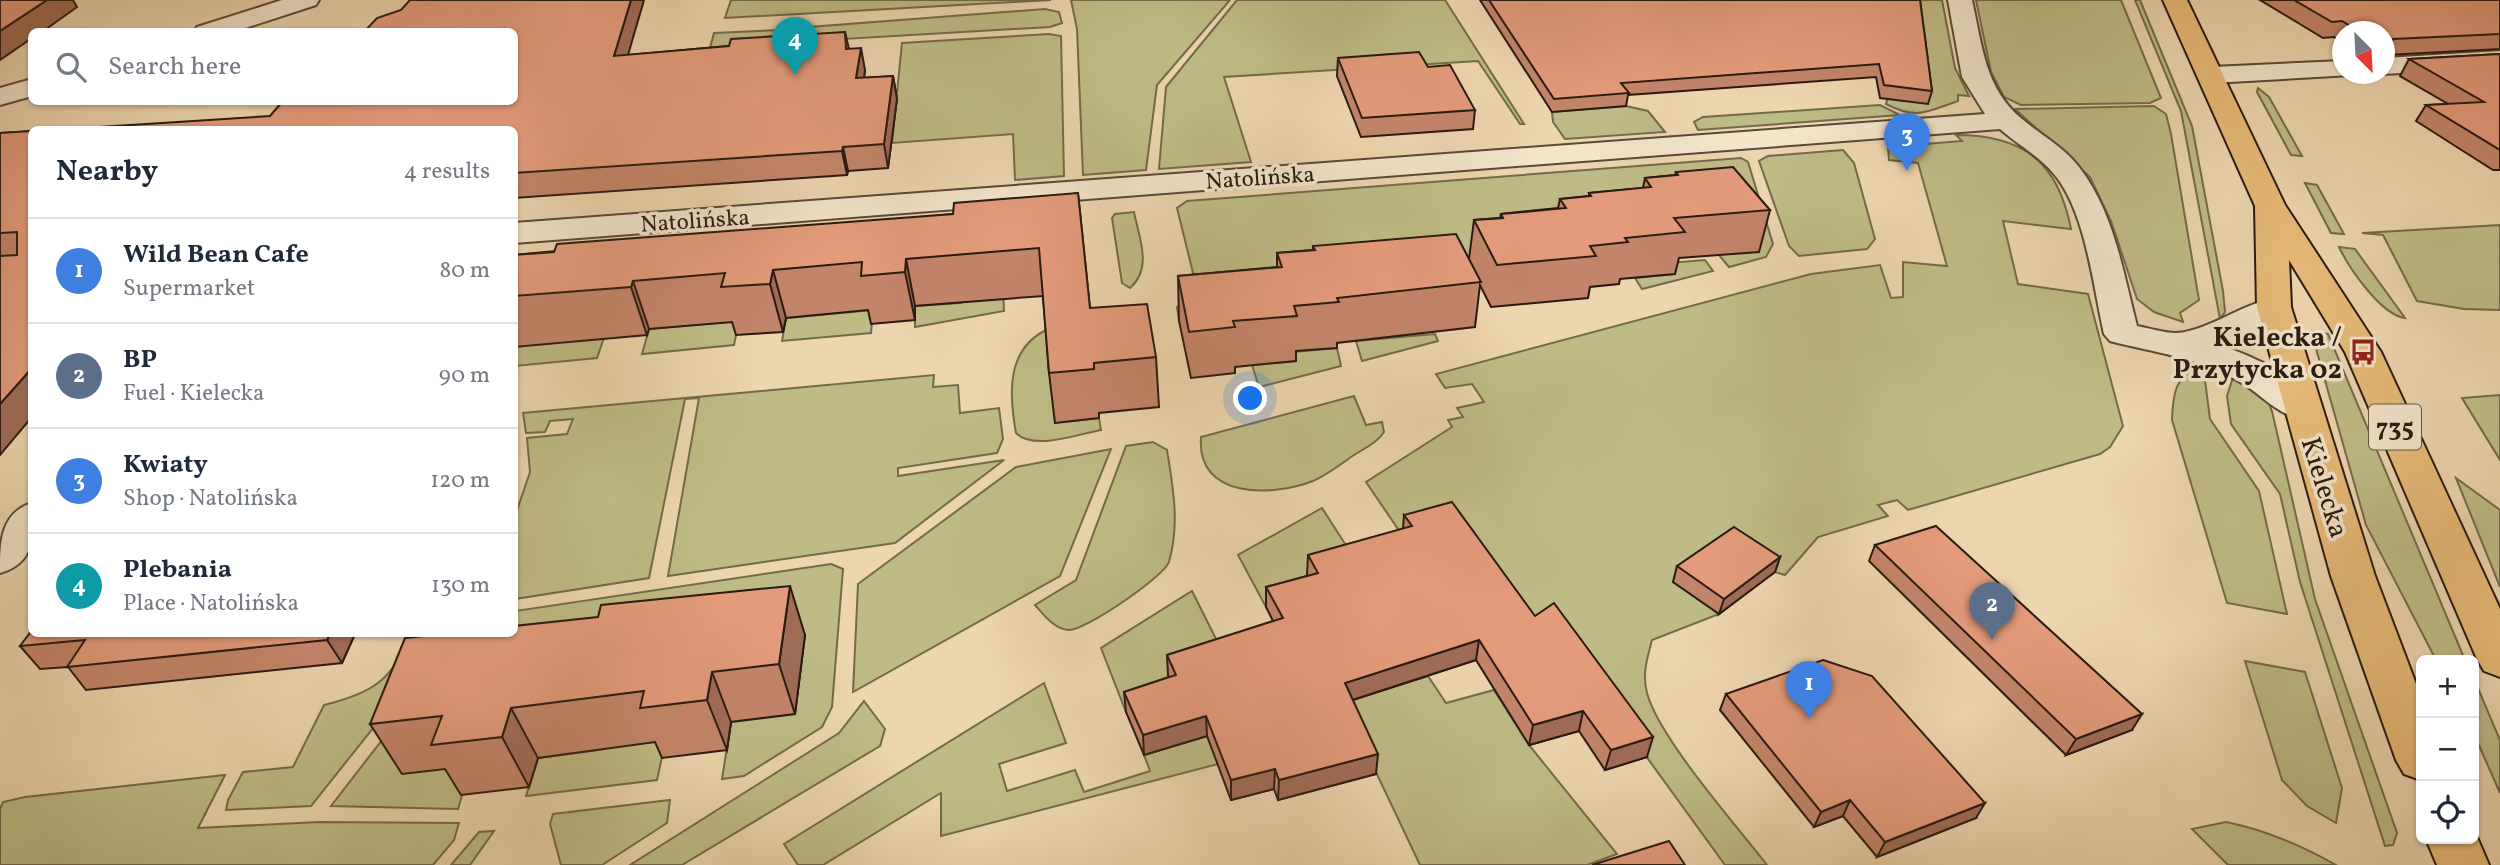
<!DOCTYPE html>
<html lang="en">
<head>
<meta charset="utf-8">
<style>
	:root { --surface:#fff; --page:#f6f6f7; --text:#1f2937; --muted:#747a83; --line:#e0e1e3; --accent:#0b8043 }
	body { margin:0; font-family:Vollkorn,serif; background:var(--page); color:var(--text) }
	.controls { position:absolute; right:21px; bottom:21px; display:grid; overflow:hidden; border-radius:10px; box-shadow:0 2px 5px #0004 }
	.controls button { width:63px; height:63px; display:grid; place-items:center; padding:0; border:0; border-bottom:2px solid var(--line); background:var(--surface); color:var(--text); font:35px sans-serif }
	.compass { position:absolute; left:2332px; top:21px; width:63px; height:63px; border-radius:50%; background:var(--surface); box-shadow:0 2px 5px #0004; rotate:156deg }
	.you { position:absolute; left:1251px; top:399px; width:24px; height:24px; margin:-18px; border:5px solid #fff; border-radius:50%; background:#1a73e8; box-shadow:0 0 0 10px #1a73e833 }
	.badge { display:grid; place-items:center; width:46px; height:46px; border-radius:50%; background:var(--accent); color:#fff; font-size:23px; font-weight:700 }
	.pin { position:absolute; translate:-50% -58px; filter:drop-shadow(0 2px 4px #0008) }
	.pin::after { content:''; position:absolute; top:37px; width:24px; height:21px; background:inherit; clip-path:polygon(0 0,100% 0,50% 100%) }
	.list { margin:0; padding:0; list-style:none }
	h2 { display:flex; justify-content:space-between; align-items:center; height:91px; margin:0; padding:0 28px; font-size:30px }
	h2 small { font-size:23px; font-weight:400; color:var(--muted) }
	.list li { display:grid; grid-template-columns:46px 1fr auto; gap:21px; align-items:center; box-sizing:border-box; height:105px; padding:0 28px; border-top:2px solid var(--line) }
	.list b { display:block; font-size:26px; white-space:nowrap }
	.list p { margin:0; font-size:23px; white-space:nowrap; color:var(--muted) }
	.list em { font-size:23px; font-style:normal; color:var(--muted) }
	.icon { flex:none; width:38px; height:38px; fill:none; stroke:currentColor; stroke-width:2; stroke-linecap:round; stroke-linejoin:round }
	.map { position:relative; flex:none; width:2500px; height:865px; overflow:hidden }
	.search { position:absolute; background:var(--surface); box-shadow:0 2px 5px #0004; left:28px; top:28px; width:490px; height:77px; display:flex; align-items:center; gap:18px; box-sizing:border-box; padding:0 24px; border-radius:10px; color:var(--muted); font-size:26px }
	.panel { position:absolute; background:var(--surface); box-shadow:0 2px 5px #0004; left:28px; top:126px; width:490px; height:511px; border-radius:10px }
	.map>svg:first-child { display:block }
	.green { fill:#bfbb86; stroke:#746a4b; stroke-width:2 }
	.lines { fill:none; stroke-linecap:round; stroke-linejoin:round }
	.minor-casing { stroke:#5a4938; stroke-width:4 }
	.major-casing { stroke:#291a10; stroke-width:4 }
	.minor { fill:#f3e4ca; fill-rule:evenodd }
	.major { fill:#e6ba77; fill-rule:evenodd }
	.wall { fill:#c3856a; stroke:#291a10; stroke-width:2 }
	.shaded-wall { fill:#9f6c56; stroke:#291a10; stroke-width:2 }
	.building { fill:#e39b7b; stroke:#291a10; stroke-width:2 }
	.labels { text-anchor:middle; stroke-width:7; stroke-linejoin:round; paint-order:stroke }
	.far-street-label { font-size:23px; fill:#291a10; stroke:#f3e4ca }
	.shield { fill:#f3e4ca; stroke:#665748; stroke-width:2 }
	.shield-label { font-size:26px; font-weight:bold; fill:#291a10 }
	.poi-label { font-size:28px; font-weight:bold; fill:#291a10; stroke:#f3e4ca; text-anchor:end }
	.street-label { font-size:28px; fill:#291a10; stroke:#f3e4ca }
</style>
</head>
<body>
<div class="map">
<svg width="2500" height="865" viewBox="0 0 2500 865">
	<rect width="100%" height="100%" fill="#edd5ae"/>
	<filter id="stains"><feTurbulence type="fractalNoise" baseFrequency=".00286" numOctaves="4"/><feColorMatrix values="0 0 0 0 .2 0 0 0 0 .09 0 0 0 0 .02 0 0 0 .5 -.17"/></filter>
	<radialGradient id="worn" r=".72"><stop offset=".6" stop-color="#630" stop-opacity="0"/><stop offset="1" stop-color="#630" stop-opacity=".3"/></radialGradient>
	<g class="green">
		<path d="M731 0H1051L725 18Z"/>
		<path d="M1071 0H1230L1157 85 1146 170 1083 175 1077 29Z"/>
		<path d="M1237 0H1445L1524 124H1520L1478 61 1224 77 1251 162 1159 169 1166 87Z"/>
		<path d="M1915 0H1942L1955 68 1969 96 1958 95V101C1926 112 1917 120 1886 104Z"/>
		<path d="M1976 0H2121L2161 98 2150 103 2021 105 2004 97 1991 72Z"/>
		<path d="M2135 0H2140L2192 126 2223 291 2225 312 2220 319 2181 111Z"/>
		<path d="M1045 9 1059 12 1062 23 1050 27 792 42 796 28Z"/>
		<path d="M779 30 776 43 710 48 714 33Z"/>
		<path d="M1049 34 1061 36 1064 176 1015 180 1013 134 892 143 902 43Z"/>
		<path d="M2258 88 2269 97 2302 156 2291 155 2257 92Z"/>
		<path d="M1880 105 1900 115 1698 130 1694 122 1703 117Z"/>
		<path d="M1626 106 1648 111 1665 132 1565 139 1553 122 1552 112Z"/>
		<path d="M2154 106 2166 114 2171 134 2199 300 2180 313 2183 322 2154 312 2137 299 2111 221 2090 177 2015 109Z"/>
		<path d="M1956 135C2024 135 2058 162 2071 229L2003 221 2018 284 2088 294 2123 426 2110 447 2100 454 1908 510 1897 500 1878 505 1888 516 1818 537 1785 575 1775 572 1674 582 1719 614 1652 640C1647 659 1642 674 1647 693 1659 738 1736 825 1767 865H1725L1582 668 1402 535 1366 482 1452 427 1448 420 1463 417 1457 408 1484 402 1472 384 1445 388 1436 374 1811 274 1880 265 1891 298 1903 297V262L1947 266 1918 163 1889 160 1888 147 1962 141Z"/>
		<path d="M1843 150 1854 163 1875 239 1867 249 1799 256 1789 246 1759 161 1768 156Z"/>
		<path d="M1741 158 1748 162 1773 244 1766 257 1729 267 1719 255 1559 249 1179 321 1177 307 1198 293 1177 208 1187 201Z"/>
		<path d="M2305 183 2317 185 2344 234 2331 233Z"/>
		<path d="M1134 212C1139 238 1153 268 1130 288L1122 283 1112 218 1115 214Z"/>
		<path d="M2500 225V310L2464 309 2417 301 2383 235 2362 233Z"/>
		<path d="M2339 247 2355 249 2405 318C2381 315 2349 268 2339 247Z"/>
		<path d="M1705 260 1713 271 1642 289 1635 278 1674 274 1667 263Z"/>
		<path d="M1003 288 1004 311 915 327V306L960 303Z"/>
		<path d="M873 310 871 333 782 341 786 318Z"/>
		<path d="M739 321 734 345 642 354 649 329Z"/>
		<path d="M1046 330 1055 423 1099 418 1101 430C1078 434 1034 451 1016 433 1009 394 1006 350 1046 330Z"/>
		<path d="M2311 331 2328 334 2465 660H2436L2366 525Z"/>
		<path d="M606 332 597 358 515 366V347Z"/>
		<path d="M1435 334 1438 341 1362 361 1356 341Z"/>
		<path d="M1337 348 1341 366 1259 387 1252 365 1295 361 1293 352Z"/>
		<path d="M2203 365 2210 419 2259 491 2287 614 2227 603 2172 420C2173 393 2175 375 2203 365Z"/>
		<path d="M2235 371 2266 397 2272 411 2315 599 2397 833 2393 845 2385 846 2300 582 2280 494 2231 424 2227 396Z"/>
		<path d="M934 375 933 387 958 385 960 413 999 408 1003 439 997 453 898 468V476L1004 460 895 543 668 576 699 398 685 399 649 578 515 599V516L530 472 527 438 567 434 573 419 550 421 545 432 526 433 523 413Z"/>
		<path d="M2500 395V460L2462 398Z"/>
		<path d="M1354 396 1366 425 1382 422 1384 432C1377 443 1365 448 1354 455 1341 464 1327 475 1313 481 1272 497 1196 499 1201 437Z"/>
		<path d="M1153 442 1167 450C1173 487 1180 524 1169 562 1164 577 1084 631 1069 630 1054 629 1044 615 1035 605L1076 580 1126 446Z"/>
		<path d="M1111 449 1060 576 853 692 858 584 1016 467Z"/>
		<path d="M2456 478 2500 510V587Z"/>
		<path d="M1322 508 1356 561 1317 593 1266 607 1238 555Z"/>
		<path d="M831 564 843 569 832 707 822 727 744 776 722 779 731 722 805 636 471 765 458 809 331 806 464 634H514L515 611Z"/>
		<path d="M1192 591 1225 657 1168 676 1177 695 1126 712 1101 648Z"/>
		<path d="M412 634H448L311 806 226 810 228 800 243 772 293 767 324 705C373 693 392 680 412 634Z"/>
		<path d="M2245 661 2305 672 2342 788 2336 823 2307 806 2282 780Z"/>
		<path d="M1428 676 1446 703 1494 690 1529 745 1617 854 1587 865H1420L1355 728 1320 710Z"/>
		<path d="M2474 679 2500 740V793L2474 734Z"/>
		<path d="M1044 683 1066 743 999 764 1007 791 1075 770 1084 792 1150 771 1144 755 1257 719 1272 750 941 836V793L823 865H798L784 844Z"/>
		<path d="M864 701 885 729 880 746 682 865H630L839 733Z"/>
		<path d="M668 729 657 780 526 796 538 758 599 750Z"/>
		<path d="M225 775 198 828 319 822 459 823 454 840 433 865H0V809L3 802 25 797Z"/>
		<path d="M670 800 667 823 602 865H561L550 824 553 814Z"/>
		<path d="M2226 822C2265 830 2301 845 2336 865H2228L2192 829Z"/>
		<path d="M494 831 470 865H451L479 832Z"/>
	</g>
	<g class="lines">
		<g class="minor-casing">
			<g id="minor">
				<path d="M282 0H319L316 5 233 32H194L197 27Z"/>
				<path d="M1948 0H1972C1982 45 1985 89 2022 119 2041 135 2064 147 2079 167 2114 212 2123 272 2137 326 2149 328 2164 333 2176 333 2213 331 2257 292 2286 300L2291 307C2276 328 2243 338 2219 345 2253 356 2301 378 2321 409L2315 417C2285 425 2265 396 2240 382 2198 357 2156 353 2110 341L2104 334C2093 286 2086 212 2054 174 2039 156 2017 144 2000 129L514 243V223L1985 114 1962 77Z"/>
				<path d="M2500 51V67L2384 74H2382L2384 58Z"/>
				<path d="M2342 61V74L2351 75 2212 83 2203 81 2199 75 2203 69 2212 67Z"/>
				<path d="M32 79V96L0 105V88Z"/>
				<path d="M32 503C32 535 37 562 0 573 0 543 0 513 32 503Z"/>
			</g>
		</g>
		<g class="major-casing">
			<g id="major">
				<path d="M2163 0H2187L2285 205 2381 352 2500 609V677L2484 671 2477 659 2345 352 2289 260 2291 307 2375 576 2421 697V780L2404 774 2396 760 2331 576 2257 307 2255 206Z"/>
				<path d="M2474 830 2489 865H2437L2426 839H2474Z"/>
			</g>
		</g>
		<use href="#minor" class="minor"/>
		<use href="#major" class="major"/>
	</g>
	<g class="wall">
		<path d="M1480 0H1920L1932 91 1928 104 1880 98 1876 77 1628 95 1626 106 1552 112Z"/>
		<path d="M2260 0H2500V49L2386 55 2384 57V32H2342V42L2334 37 2323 38Z"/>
		<path d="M845 32 849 49 865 70 864 78 893 76 897 99 888 168 848 171 847 175 514 198V130L270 116 628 55 729 46Z"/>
		<path d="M2500 54V170H2493L2416 121 2426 105 2448 104 2400 76 2409 59Z"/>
		<path d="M1338 58 1428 67 1475 110 1473 129 1361 137 1337 76Z"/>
		<path d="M32 131 0 455V133Z"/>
		<path d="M1676 172 1770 210 1759 252 1679 258 1675 274 1620 279 1619 284 1590 287 1588 298 1491 307 1480 285 1475 327 1337 343V348L1296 351V361L1235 367V373L1191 378 1179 321 1178 276 1277 267V253L1313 250V246L1469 259 1474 220 1500 218 1501 214 1558 208 1560 199 1589 196V193L1643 188 1645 178 1675 175Z"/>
		<path d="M1078 193 1090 308 1156 357 1159 407 1099 413V418L1055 423 1049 373 1043 296 915 306V320L871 324 868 310 786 318 783 332 736 335 732 322 649 329 647 335 514 347V255L953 214Z"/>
		<path d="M1404 515 1535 616 1647 757 1605 770 1579 731 1529 745 1476 660 1353 700 1376 774 1278 800 1274 789 1231 800 1207 736 1144 755 1126 712 1124 692 1169 677 1168 675 1167 655 1273 621 1266 607V587L1307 576 1308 555 1403 529Z"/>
		<path d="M1875 545 2132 730 2066 755 1869 561Z"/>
		<path d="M1780 557 1775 572 1719 614 1673 582 1677 566Z"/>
		<path d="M32 634H355L342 663 86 690 68 667 40 669 20 646Z"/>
		<path d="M805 635 795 714 731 722 727 750 662 758 655 742 538 758 529 787 461 795 445 769 402 774 370 724Z"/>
		<path d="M1726 694 1976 818 1877 857 1843 816 1814 827 1720 710Z"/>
	</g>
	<g class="shaded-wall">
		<path d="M47 0H73L77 7 42 32H32V38L0 60V31Z"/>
		<path d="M631 0H644L621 79 614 56Z"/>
		<path d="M861 48 865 70 861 101 856 78Z"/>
		<path d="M893 76 897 99 888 168 884 144Z"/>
		<path d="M843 147 848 171 847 175 842 151Z"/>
		<path d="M906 259 915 306V320L905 272Z"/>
		<path d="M773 270 786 318 783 332 770 284Z"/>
		<path d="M633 281 649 329 647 335 631 287Z"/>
		<path d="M32 368V417L0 455V404Z"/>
		<path d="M1780 557 1775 572 1719 614 1724 599Z"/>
		<path d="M790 586 805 635 795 714 779 664Z"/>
		<path d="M330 634H355L342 663 327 640Z"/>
		<path d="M1479 640 1476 660 1343 703 1345 683Z"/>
		<path d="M712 672 731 722 727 750 707 700Z"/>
		<path d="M511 708 538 758 529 787 502 737Z"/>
		<path d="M1583 711 1579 731 1529 745 1533 725Z"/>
		<path d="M2142 714 2132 730 2066 755 2076 739Z"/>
		<path d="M1206 716 1207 736 1144 755 1143 735Z"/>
		<path d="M1653 737 1647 757 1605 770 1611 750Z"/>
		<path d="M1378 754 1376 774 1278 800 1279 780Z"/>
		<path d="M1275 769 1274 789 1231 800V780Z"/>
		<path d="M1850 800 1843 816 1814 827 1821 812Z"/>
		<path d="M1985 803 1976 818 1877 857 1885 842Z"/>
	</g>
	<g class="building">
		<path d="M0 0H47L0 31Z"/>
		<path d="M410 0H631L614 56 729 46 731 39 845 32 846 49 861 48 856 78 893 76 884 144 843 147 842 151 514 173V130H52L270 116 282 102H514V32H364L377 18 401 10Z"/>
		<path d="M1489 0H1920L1932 91 1884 85 1879 64 1621 83 1629 93 1554 99Z"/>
		<path d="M2294 0H2500V34L2393 39 2390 48 2384 45V32H2360L2342 21 2332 22Z"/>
		<path d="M1419 52 1428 67 1450 65 1475 110 1362 118 1338 58Z"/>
		<path d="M2500 54V150L2426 105 2484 102 2409 59Z"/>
		<path d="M32 131V368L0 404V256L17 255V232L0 233V133Z"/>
		<path d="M1733 167 1770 210 1674 218 1685 232 1625 238 1628 242 1590 246 1596 256 1497 265 1474 220 1503 218 1501 214 1566 208 1560 199 1591 196 1589 193 1651 187 1645 178 1678 175 1676 172Z"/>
		<path d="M1078 193 1090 308 1147 304 1156 357 1094 363V369L1049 373 1039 248 906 259 905 272 861 276 862 262 773 270 770 284 721 287 725 273 633 281 631 287 514 296V255L554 252 557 244 953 214 954 203Z"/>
		<path d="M1456 234 1481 282 1337 298 1339 302 1294 306 1297 316 1233 321 1235 327 1189 332 1178 276 1282 267 1277 253 1315 250 1313 246Z"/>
		<path d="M1452 502 1535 616 1554 603 1653 737 1611 750 1583 711 1533 725 1479 640 1345 683 1378 754 1279 780 1275 769 1231 780 1206 716 1143 735 1124 692 1176 675 1167 655 1283 618 1266 587 1318 573 1308 555 1412 526 1404 515Z"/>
		<path d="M1936 526 2142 714 2076 739 1875 545Z"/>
		<path d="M1734 527 1780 557 1724 599 1677 566Z"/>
		<path d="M790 586 779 664 712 672 707 700 640 708 644 691 511 708 502 737 431 745 442 716 370 724 405 638 445 634H514V626L598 617 601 605Z"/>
		<path d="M32 630V634H330L327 640 67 667 85 640 20 646Z"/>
		<path d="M1823 660 1872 676 1985 803 1885 842 1850 800 1821 812 1726 694Z"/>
		<path d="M1669 841 1685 865H1592Z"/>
	</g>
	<defs>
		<g id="bus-bare" transform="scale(2.1)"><path d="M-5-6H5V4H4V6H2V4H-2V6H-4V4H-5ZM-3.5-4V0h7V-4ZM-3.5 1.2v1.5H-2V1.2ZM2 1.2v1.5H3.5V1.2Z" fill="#8f2418" stroke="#f3e4ca" stroke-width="2.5" paint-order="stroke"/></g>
	</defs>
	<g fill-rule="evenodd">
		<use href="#bus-bare" x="2363" y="352"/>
	</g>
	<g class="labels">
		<g class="far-street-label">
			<text transform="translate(1260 177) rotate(-4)" y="8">Natolińska</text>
			<text transform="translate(695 220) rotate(-4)" y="8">Natolińska</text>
		</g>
		<rect class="shield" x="2369" y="404.5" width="52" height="45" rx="5"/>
		<g class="shield-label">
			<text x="2395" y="436">735</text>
		</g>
		<g class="poi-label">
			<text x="2342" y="346">Kielecka /<tspan x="2342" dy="32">Przytycka 02</tspan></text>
		</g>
		<g class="street-label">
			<text transform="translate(2326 487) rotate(73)" y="10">Kielecka</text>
		</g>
	</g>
	<rect width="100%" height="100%" filter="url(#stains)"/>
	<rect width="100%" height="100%" fill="url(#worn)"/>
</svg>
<div class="controls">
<button>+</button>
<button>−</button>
<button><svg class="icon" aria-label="locate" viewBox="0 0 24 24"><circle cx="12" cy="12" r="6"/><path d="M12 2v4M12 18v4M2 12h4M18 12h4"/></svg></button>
</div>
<svg class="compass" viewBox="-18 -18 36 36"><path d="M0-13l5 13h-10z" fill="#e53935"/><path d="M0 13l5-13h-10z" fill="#747a83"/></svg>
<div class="you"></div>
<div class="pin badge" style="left:1809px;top:719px;background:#3f7fe0">1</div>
<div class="pin badge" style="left:1992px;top:640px;background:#5c6f8a">2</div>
<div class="pin badge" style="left:1907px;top:171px;background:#3f7fe0">3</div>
<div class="pin badge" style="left:795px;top:75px;background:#0f9aa8">4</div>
<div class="search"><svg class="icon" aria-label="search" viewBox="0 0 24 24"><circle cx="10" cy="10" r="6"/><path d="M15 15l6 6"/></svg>Search here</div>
<section class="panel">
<h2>Nearby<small>4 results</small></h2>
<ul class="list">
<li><span class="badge" style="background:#3f7fe0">1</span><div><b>Wild Bean Cafe</b><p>Supermarket</p></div><em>80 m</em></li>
<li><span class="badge" style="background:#5c6f8a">2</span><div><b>BP</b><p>Fuel · Kielecka</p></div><em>90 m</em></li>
<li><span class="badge" style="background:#3f7fe0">3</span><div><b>Kwiaty</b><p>Shop · Natolińska</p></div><em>120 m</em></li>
<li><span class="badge" style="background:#0f9aa8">4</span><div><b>Plebania</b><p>Place · Natolińska</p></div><em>130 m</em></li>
</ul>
</section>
</div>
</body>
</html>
